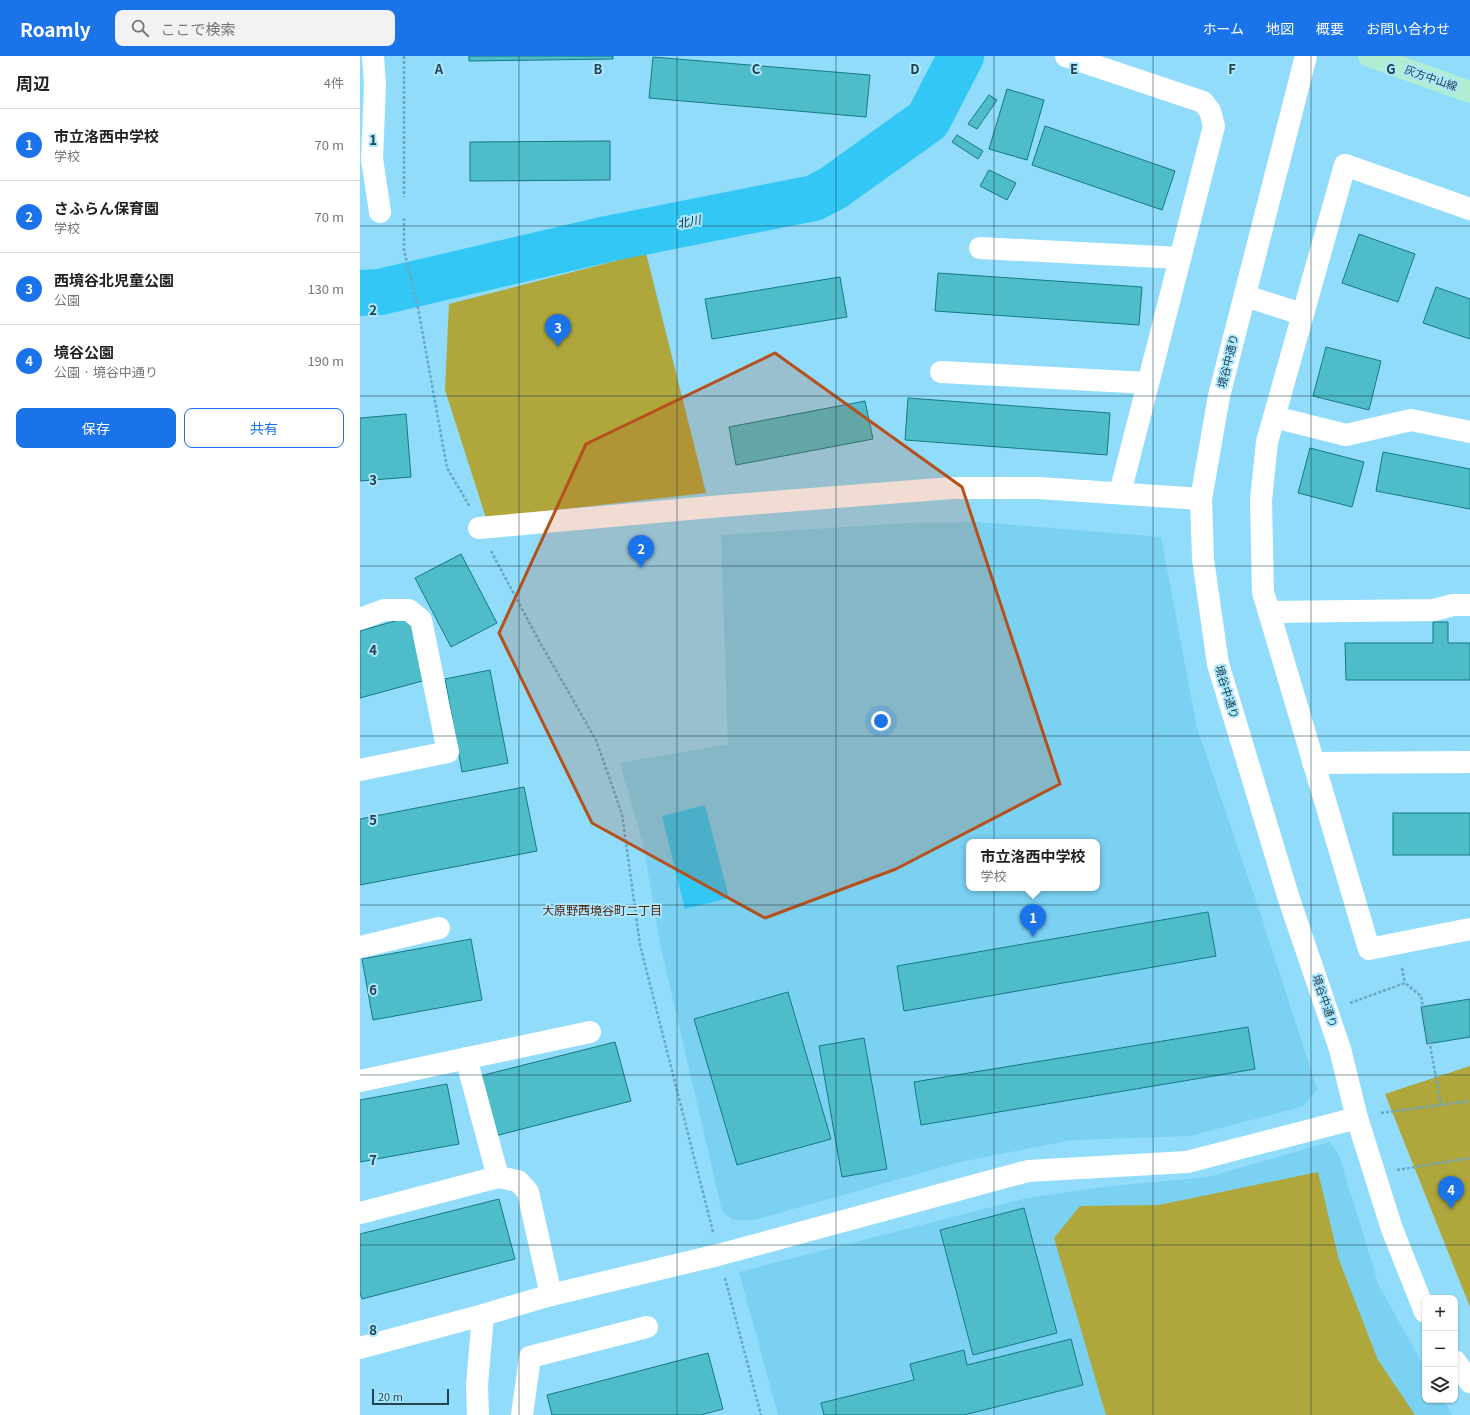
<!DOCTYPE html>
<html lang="ja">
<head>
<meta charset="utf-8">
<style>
	:root { --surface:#fff; --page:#f2f2f2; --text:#222; --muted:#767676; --line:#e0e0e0; --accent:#1a73e8 }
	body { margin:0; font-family:Georgia,"Noto Sans JP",serif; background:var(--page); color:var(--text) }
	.controls { position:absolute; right:12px; bottom:12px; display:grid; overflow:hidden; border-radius:8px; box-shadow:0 1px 3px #0004 }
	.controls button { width:36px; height:36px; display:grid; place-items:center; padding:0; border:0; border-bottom:1px solid var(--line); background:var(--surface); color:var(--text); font:20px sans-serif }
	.scale { position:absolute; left:12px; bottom:10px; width:77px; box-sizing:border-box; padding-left:4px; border:2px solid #22424e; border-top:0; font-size:11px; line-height:14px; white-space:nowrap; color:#22424e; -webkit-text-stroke:3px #ace7ff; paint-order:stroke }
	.you { position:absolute; left:521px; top:665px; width:14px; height:14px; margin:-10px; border:3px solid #fff; border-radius:50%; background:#1a73e8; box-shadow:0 0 0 6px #1a73e833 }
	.badge { display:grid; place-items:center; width:26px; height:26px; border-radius:50%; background:var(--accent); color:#fff; font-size:13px; font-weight:700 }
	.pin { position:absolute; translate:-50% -33px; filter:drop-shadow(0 1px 2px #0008) }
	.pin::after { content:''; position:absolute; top:21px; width:14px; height:12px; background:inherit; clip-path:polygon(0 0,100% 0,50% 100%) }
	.popup { position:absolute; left:606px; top:783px; width:134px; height:52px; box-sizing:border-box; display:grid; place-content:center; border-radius:8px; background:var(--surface); filter:drop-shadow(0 1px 3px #0005); font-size:13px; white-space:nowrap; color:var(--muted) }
	.popup b { font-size:15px; color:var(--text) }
	.popup::after { content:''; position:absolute; left:50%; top:100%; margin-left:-8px; border:8px solid transparent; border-top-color:var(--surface) }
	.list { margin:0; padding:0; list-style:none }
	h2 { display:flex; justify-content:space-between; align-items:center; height:52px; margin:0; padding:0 16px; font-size:17px }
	h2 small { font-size:13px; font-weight:400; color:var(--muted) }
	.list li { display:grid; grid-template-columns:26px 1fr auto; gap:12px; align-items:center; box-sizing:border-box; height:72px; padding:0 16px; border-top:1px solid var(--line) }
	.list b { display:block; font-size:15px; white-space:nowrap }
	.list p { margin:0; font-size:13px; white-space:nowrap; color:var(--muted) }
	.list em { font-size:13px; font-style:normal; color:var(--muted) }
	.actions { display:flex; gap:8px; padding:12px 16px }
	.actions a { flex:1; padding:9px 0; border:1px solid var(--accent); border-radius:8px; text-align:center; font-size:14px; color:var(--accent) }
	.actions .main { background:var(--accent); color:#fff }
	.icon { flex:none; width:22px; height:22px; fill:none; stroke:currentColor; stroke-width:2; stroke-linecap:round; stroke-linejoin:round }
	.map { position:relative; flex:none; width:1110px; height:1359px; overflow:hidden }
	header { display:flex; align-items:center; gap:24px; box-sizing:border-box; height:56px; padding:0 20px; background:var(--accent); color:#fff }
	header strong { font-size:19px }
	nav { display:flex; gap:22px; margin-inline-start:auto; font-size:14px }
	.search { width:280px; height:36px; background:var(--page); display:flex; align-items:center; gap:10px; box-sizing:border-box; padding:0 14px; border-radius:8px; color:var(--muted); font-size:15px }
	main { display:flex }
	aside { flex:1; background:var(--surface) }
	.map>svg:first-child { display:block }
	.built { fill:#7bd1f2; fill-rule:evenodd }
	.green { fill:#afa63c }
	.water { fill:#32c7f5 }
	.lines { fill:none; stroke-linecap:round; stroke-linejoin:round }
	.river { stroke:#32c7f5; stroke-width:46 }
	.building { fill:#4ebdc9; stroke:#157983 }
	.path { stroke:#6ba7bf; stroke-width:2.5; stroke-dasharray:3 2; stroke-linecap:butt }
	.minor { stroke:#fff; stroke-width:22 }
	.major { stroke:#b0edd3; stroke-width:22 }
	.marked { fill:#b5511c; fill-opacity:0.2; stroke:#b5511c; stroke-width:3; stroke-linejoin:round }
	.grid { fill:none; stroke:#22424e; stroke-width:1; stroke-opacity:0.55 }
	.labels { text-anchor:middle; stroke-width:4; stroke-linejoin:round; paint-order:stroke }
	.street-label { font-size:11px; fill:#22424e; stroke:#ace7ff }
	.water-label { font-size:12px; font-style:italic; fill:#112f39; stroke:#ace7ff }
	.neighbourhood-label { font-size:12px; fill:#4f1f06; stroke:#ace7ff }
	.grid-label { font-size:13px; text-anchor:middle; font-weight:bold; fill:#22424e; stroke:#ace7ff; stroke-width:4; stroke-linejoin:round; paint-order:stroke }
</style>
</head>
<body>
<header>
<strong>Roamly</strong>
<div class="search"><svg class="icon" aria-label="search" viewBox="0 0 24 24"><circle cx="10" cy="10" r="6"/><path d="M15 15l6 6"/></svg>ここで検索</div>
<nav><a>ホーム</a><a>地図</a><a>概要</a><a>お問い合わせ</a></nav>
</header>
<main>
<aside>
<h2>周辺<small>4件</small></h2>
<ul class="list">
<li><span class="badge">1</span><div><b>市立洛西中学校</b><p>学校</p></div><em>70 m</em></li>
<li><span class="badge">2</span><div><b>さふらん保育園</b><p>学校</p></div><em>70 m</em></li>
<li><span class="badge">3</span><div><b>西境谷北児童公園</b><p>公園</p></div><em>130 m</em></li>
<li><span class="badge">4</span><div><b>境谷公園</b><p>公園 · 境谷中通り</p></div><em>190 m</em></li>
</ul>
<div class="actions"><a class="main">保存</a><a>共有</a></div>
</aside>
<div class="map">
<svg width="1110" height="1359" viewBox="0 0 1110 1359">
	<rect width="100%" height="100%" fill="#91dcfa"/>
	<g class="built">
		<path d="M617 466 801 481 837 672 899 853 957 1033 944 1050 830 1080 712 1084 600 1106 394 1164H373L362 1155 300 888 283 787 260 707 368 688 361 479 547 467ZM609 786H737V832H609Z"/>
		<path d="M970 1086 979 1099 1019 1230 1065 1312V1344H1084L1092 1359H418L379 1216 667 1142 743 1131 848 1121Z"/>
	</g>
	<g class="green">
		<path d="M286 197 346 437 126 462 85 334 89 248Z"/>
		<path d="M1110 1010V1251L1025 1038Z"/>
		<path d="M958 1116 979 1204 1018 1304 1055 1359H746L694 1182 720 1150 799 1149Z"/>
	</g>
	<path class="water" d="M345 749 369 842 325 853 302 760Z"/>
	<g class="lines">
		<path class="river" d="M0 237 20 236 247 183 454 142 473 132 568 64 601 0"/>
	</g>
	<g class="building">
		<path d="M109 0H253V3L109 5Z"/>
		<path d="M293 1 510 19 506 61 289 42Z"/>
		<path d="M647 33 684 44 667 104 629 93Z"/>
		<path d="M629 39 637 44 617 73 608 68Z"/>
		<path d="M685 70 815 115 802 154 672 109Z"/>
		<path d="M597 79 623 95 618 103 592 86Z"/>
		<path d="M250 85V124L110 125V86Z"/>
		<path d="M629 114 656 127 647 144 620 130Z"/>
		<path d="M999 178 1055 198 1038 246 982 227Z"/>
		<path d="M578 217 782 231 779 269 575 255Z"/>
		<path d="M480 221 487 261 352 283 345 243Z"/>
		<path d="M1076 231 1110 243V283L1063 267Z"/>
		<path d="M966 291 1021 305 1009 354 953 340Z"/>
		<path d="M548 342 750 357 747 399 545 384Z"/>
		<path d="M505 345 513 383 376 409 369 371Z"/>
		<path d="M46 358 51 421 0 425V362Z"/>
		<path d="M950 392 1004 406 992 451 938 437Z"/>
		<path d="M1023 396 1110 413V453L1016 435Z"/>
		<path d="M101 498 137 567 91 591 55 522Z"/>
		<path d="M49 561 66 624 0 642V575Z"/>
		<path d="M1073 566H1088V587H1110V624H986L985 587H1073Z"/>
		<path d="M130 614 148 707 102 716 85 623Z"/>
		<path d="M164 731 177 795 0 829V763Z"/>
		<rect x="1033" y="757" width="77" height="42"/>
		<path d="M848 856 856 900 544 955 537 910Z"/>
		<path d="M111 883 122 944 13 964 2 903Z"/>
		<path d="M428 936 471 1083 377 1109 334 963Z"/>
		<path d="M1110 943V981L1067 988 1061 951Z"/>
		<path d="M888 971 895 1013 561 1069 554 1026Z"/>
		<path d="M504 982 527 1113 482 1121 459 990Z"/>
		<path d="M255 986 271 1045 135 1080 120 1020Z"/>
		<path d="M87 1028 99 1088 0 1106V1044Z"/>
		<path d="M139 1143 155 1203 2 1243 0 1237V1178Z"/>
		<path d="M664 1152 697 1277 613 1299 580 1174Z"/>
		<path d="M711 1283 723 1329 604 1359H464L461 1347 554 1324 550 1308 604 1294 607 1309Z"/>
		<path d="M348 1297 363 1353 341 1359H192L187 1339Z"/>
	</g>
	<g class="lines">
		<g class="path">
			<path d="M44 0V141"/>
			<path d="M44 162V194L57 246 87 412 110 451"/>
			<path d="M131 495 178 583 236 684 262 758 280 889 353 1176"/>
			<path d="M1042 912 1045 927"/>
			<path d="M990 947 1045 927 1061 940 1081 1049"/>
			<path d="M1021 1057 1110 1045"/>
			<path d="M1037 1114 1110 1102"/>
			<path d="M365 1222 401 1359"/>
		</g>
		<g class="minor">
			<path d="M13 0 15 29 12 103 20 156"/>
			<path d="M706 0 843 46 850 55 854 70 760 437"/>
			<path d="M946 0 859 340 841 443 843 503 858 608 929 843 980 993 997 1062 1032 1173 1065 1256"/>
			<path d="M1110 153 985 109 907 386 901 444 903 536 1009 893 1110 873"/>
			<path d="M620 192 820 202"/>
			<path d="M885 240 942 258"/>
			<path d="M581 316 788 327"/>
			<path d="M914 361 986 379 1051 364 1110 376"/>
			<path d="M119 472 362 450 592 432H679L841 443"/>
			<path d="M909 556 1074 554 1093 549H1110"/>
			<path d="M0 563 24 554H49L61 564 88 696 0 714"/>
			<path d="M953 707 1110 706"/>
			<path d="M0 891 79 872"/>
			<path d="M106 1002 138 1121 158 1125 168 1136 191 1239"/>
			<path d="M0 1025 230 976"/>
			<path d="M0 1157 138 1121"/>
			<path d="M0 1292 123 1259 191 1239 358 1199 668 1115 827 1106 997 1062"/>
			<path d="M1095 1305 1110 1326"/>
			<path d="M118 1359 117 1329 123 1259"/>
			<path d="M162 1359 170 1301 287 1271"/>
		</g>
		<path class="major" d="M1009 0 1110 36"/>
	</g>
	<path class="marked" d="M415 297 602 431 700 728 536 813 405 862 232 767 139 577 226 388Z"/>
	<path class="grid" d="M159 0V1359M317 0V1359M476 0V1359M634 0V1359M793 0V1359M951 0V1359M0 170H1110M0 340H1110M0 510H1110M0 680H1110M0 849H1110M0 1019H1110M0 1189H1110"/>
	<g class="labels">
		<g class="street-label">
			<text transform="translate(1071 22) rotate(19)" y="4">灰方中山線</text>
			<text transform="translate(868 305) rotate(-76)" y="4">境谷中通り</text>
			<text transform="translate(867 636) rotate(73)" y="4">境谷中通り</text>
			<text transform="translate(965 945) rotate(71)" y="4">境谷中通り</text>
		</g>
		<g class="water-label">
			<text transform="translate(329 166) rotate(-11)" y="4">北川</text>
		</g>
		<g class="neighbourhood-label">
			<text x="242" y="859">大原野西境谷町二丁目</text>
		</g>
	</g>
	<g class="grid-label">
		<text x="79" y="18">A</text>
		<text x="238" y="18">B</text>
		<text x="396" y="18">C</text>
		<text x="555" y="18">D</text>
		<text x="714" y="18">E</text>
		<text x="872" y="18">F</text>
		<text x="1031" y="18">G</text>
		<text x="13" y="89">1</text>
		<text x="13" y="259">2</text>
		<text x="13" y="429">3</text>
		<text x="13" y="599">4</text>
		<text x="13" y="769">5</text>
		<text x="13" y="939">6</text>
		<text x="13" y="1109">7</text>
		<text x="13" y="1279">8</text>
	</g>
</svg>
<div class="controls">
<button>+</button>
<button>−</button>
<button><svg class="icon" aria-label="layers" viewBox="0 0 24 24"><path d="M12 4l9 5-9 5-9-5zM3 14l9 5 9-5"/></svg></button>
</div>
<div class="scale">20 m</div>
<div class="you"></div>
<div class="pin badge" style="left:673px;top:881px">1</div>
<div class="popup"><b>市立洛西中学校</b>学校</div>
<div class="pin badge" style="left:281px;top:512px">2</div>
<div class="pin badge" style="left:198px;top:291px">3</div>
<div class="pin badge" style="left:1091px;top:1153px">4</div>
</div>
</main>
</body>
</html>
